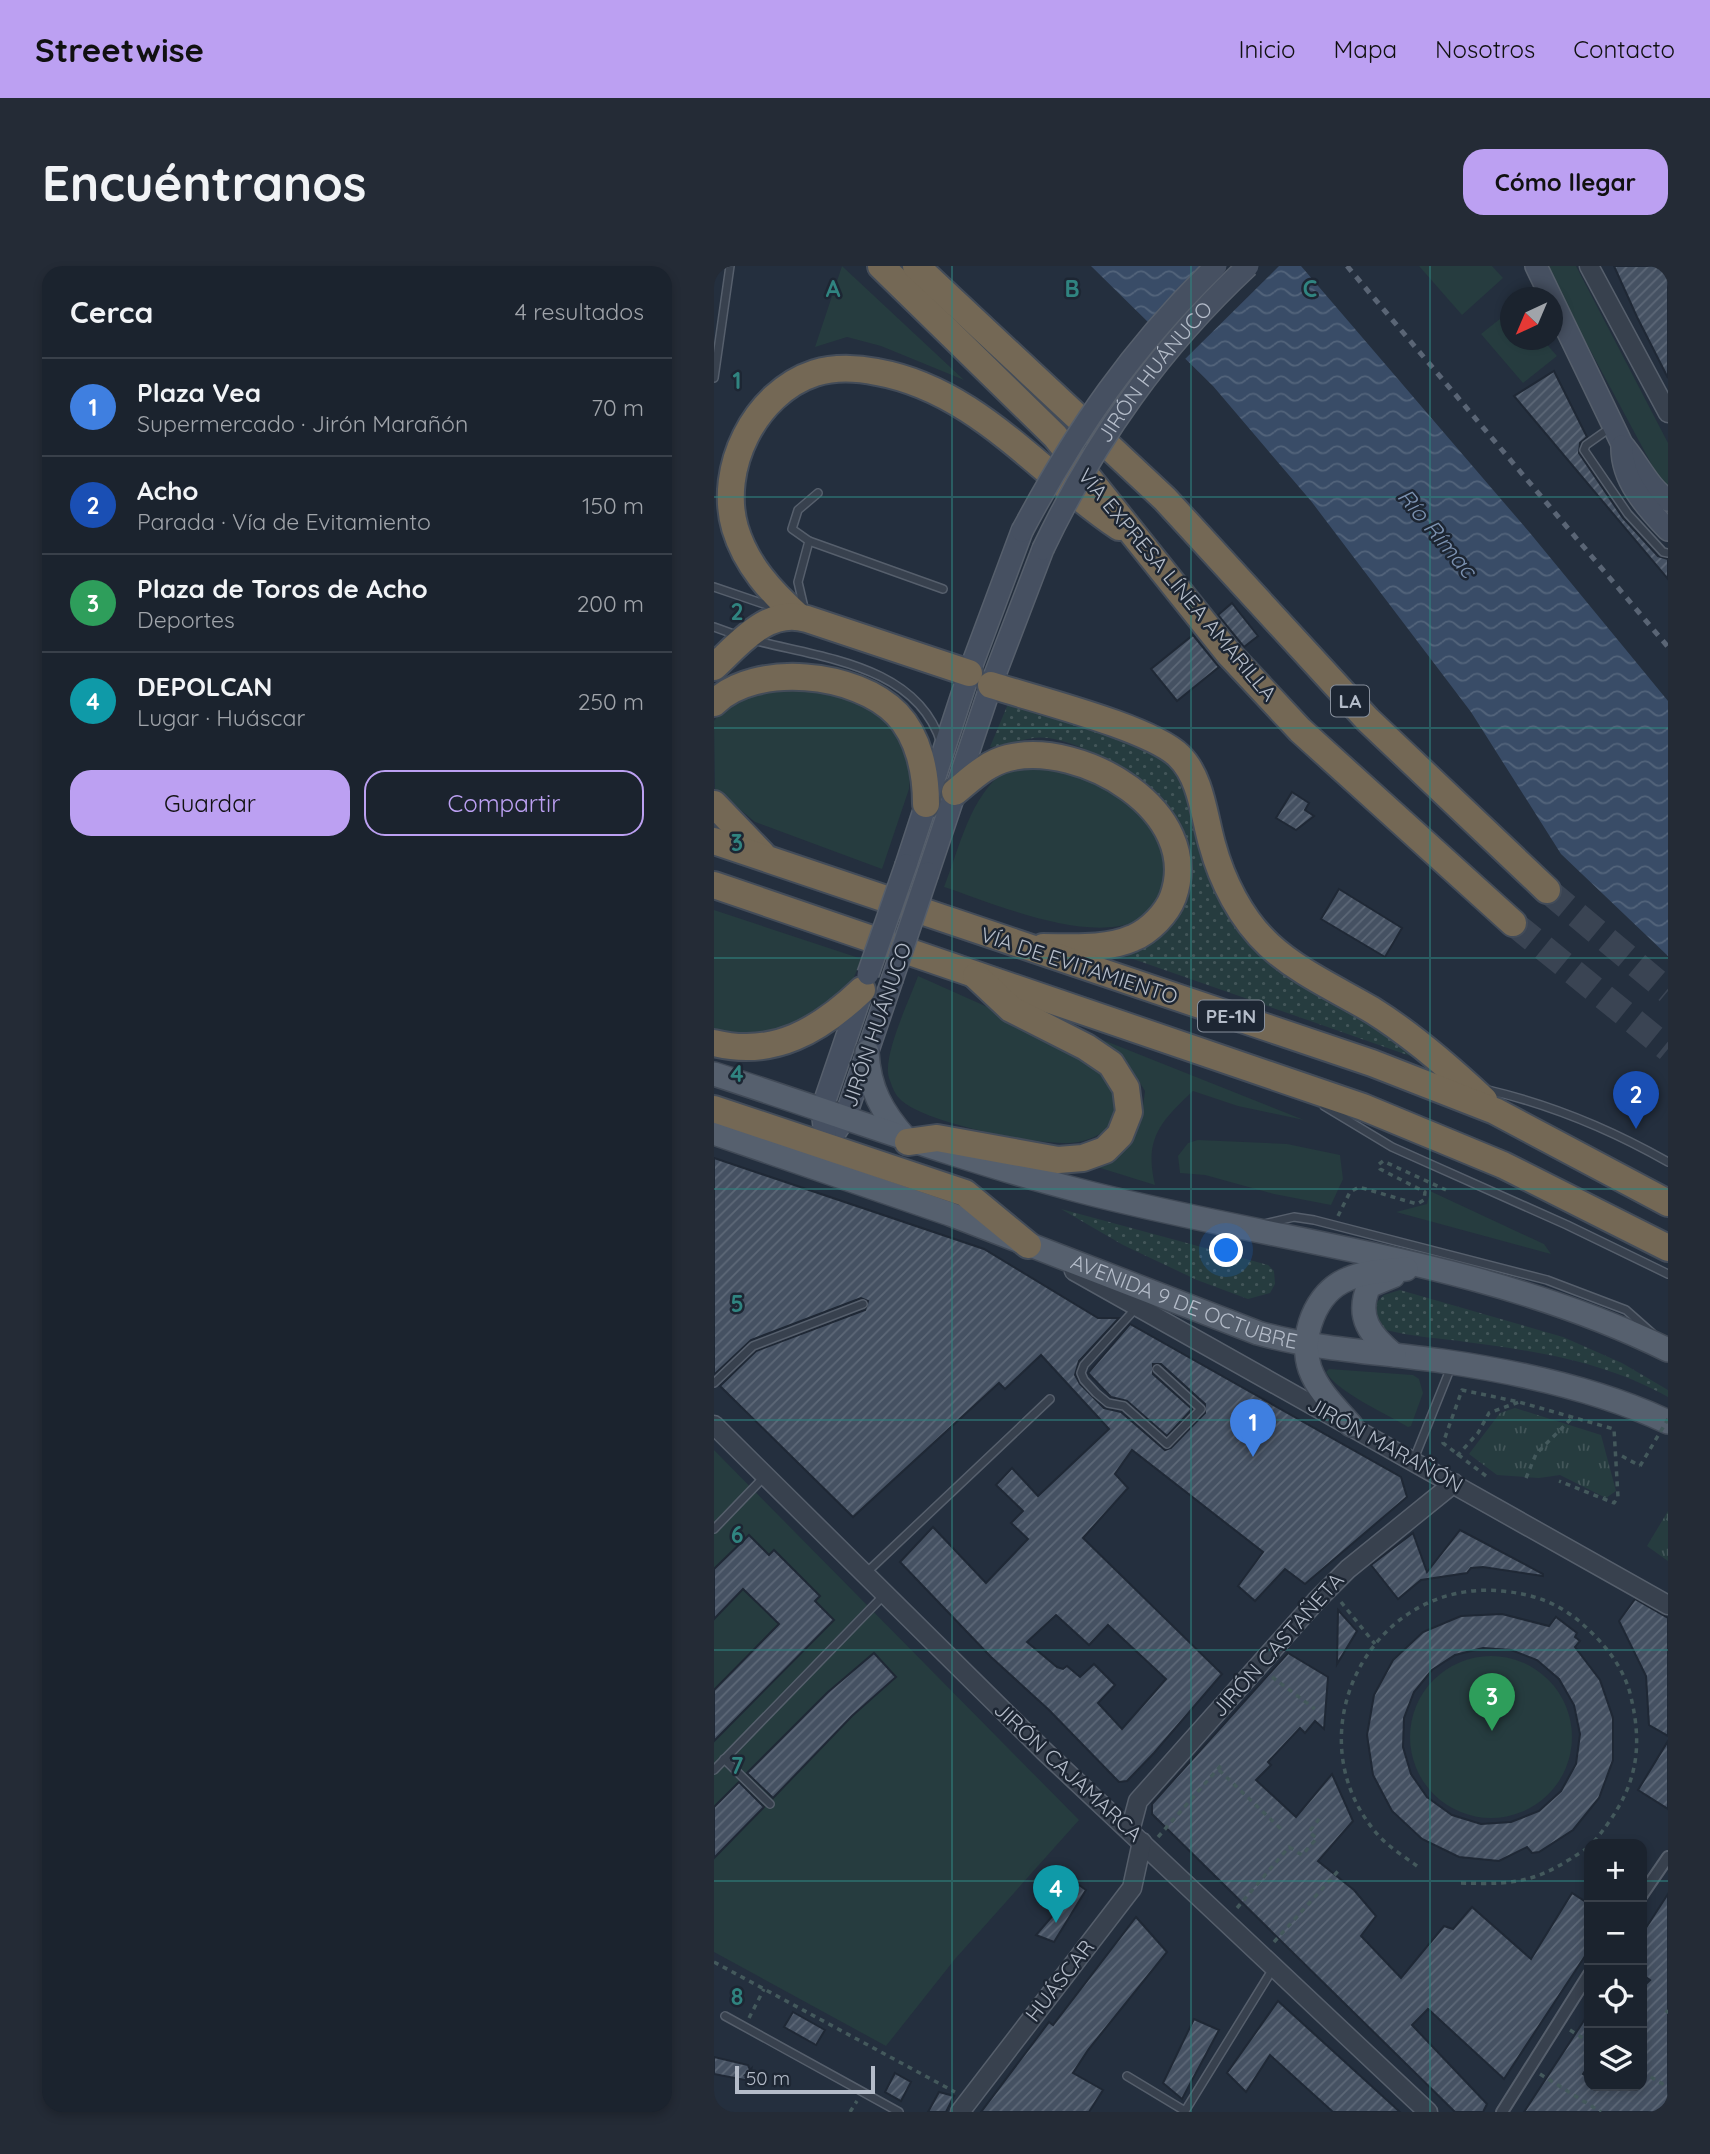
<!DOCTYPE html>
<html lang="es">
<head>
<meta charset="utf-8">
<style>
	:root { --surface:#1b232e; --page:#242b36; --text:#f1f3f6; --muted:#a0a4aa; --line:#39404a; --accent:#bca0f2 }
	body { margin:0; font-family:Quicksand,sans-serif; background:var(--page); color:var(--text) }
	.controls { position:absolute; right:21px; bottom:21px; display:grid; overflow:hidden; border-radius:14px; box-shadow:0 4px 10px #0003 }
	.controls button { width:63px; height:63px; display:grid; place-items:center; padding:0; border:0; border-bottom:2px solid var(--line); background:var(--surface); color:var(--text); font:35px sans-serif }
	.compass { position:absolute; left:786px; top:21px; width:63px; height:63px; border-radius:50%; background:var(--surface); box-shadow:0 4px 10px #0003; rotate:224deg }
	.scale { position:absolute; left:21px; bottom:18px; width:140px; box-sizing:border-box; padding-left:7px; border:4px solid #b4bcc9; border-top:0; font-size:19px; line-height:24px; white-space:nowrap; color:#b4bcc9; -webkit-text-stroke:5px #1d2633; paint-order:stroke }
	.you { position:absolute; left:513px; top:985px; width:24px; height:24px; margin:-18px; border:5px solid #fff; border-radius:50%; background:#1a73e8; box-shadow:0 0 0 10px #1a73e833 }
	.badge { display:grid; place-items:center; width:46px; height:46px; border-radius:50%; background:var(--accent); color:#fff; font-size:23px; font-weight:700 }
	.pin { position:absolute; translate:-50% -58px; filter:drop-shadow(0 2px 4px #0008) }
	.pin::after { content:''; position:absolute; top:37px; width:24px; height:21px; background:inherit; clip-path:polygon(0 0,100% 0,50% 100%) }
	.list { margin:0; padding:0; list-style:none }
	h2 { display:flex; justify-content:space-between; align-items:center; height:91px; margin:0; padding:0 28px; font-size:30px }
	h2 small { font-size:23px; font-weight:400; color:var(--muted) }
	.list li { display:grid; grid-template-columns:46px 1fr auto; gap:21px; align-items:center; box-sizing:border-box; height:98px; padding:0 28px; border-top:2px solid var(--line) }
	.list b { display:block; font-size:26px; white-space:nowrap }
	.list p { margin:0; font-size:23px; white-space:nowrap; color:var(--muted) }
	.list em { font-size:23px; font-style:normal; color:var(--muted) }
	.actions { display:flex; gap:14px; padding:21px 28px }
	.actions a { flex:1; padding:16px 0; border:2px solid var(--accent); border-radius:21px; text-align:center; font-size:24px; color:var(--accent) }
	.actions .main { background:var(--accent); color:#111 }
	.icon { flex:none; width:38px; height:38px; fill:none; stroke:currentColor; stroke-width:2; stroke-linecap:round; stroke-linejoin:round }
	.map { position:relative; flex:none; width:954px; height:1846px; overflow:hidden; border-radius:21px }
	header { display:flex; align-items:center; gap:42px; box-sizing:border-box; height:98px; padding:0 35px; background:var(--accent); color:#111 }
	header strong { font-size:33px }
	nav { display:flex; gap:38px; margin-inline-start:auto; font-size:24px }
	.intro { display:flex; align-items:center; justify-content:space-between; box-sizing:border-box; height:168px; padding:0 42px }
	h1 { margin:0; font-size:49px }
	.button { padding:18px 32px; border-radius:21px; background:var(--accent); color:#111; font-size:24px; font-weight:700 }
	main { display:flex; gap:42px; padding:0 42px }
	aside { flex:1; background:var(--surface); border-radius:21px; box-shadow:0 4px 10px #0003 }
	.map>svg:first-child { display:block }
	.grass { fill:#263c3f }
	.park { fill:url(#park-tufts) }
	.garden { fill:url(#garden-dots) }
	.water { fill:url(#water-waves) }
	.pier { fill:#242f3e }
	.building { fill:url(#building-hatch); stroke:#1f2835; stroke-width:2; fill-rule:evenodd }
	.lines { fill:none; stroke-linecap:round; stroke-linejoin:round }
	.motorway-tunnel { stroke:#3a4453; stroke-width:26; stroke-dasharray:26 13; stroke-linecap:butt }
	.service-casing { stroke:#565f6c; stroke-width:10 }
	.pedestrian-casing { stroke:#565f6c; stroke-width:14 }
	.tertiary-casing { stroke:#565f6c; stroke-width:21 }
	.secondary-casing { stroke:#565f6c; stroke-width:24 }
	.primary-casing { stroke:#414a57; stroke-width:26 }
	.motorway-casing { stroke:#434c59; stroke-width:30 }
	.path { stroke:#44595c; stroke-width:3.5; stroke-dasharray:5 5; stroke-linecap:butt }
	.service { stroke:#38414e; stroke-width:7 }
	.pedestrian { stroke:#38414e; stroke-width:10 }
	.tertiary { stroke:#38414e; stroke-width:18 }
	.secondary { stroke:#465061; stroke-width:21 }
	.primary { stroke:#56606e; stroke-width:23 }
	.motorway { stroke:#746855; stroke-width:26 }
	.rail { stroke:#5a6575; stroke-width:5; stroke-dasharray:7 7; stroke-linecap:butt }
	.secondary-bridge-casing { stroke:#565f6c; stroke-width:24; stroke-linecap:butt }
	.path-bridge { stroke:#44595c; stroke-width:3.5; stroke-dasharray:5 5; stroke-linecap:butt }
	.secondary-bridge { stroke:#465061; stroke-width:21 }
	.grid { fill:none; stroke:#308480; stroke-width:2; stroke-opacity:0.55 }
	.labels { text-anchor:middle; stroke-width:5; stroke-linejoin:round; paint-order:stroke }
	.shield { fill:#1d2633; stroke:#878f9c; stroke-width:2 }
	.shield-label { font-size:19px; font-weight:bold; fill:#b4bcc9 }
	.street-label { font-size:21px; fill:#b4bcc9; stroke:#1d2633 }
	.water-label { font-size:23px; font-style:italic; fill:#7c92b1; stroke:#1d2633 }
	.grid-label { font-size:23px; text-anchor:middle; font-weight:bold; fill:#308480; stroke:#1d2633; stroke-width:5; stroke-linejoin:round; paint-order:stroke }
</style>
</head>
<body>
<header>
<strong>Streetwise</strong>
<nav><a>Inicio</a><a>Mapa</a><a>Nosotros</a><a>Contacto</a></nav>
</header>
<div class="intro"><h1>Encuéntranos</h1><a class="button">Cómo llegar</a></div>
<main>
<aside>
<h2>Cerca<small>4 resultados</small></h2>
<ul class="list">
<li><span class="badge" style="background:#3f7fe0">1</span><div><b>Plaza Vea</b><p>Supermercado · Jirón Marañón</p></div><em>70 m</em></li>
<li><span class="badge" style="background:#1a4fb4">2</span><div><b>Acho</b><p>Parada · Vía de Evitamiento</p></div><em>150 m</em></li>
<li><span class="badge" style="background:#2e9e5b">3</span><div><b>Plaza de Toros de Acho</b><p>Deportes</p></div><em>200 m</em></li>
<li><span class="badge" style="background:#0f9aa8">4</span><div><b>DEPOLCAN</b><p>Lugar · Huáscar</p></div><em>250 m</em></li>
</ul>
<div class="actions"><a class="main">Guardar</a><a>Compartir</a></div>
</aside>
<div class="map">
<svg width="954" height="1846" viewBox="0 0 954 1846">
	<defs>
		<pattern id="park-tufts" width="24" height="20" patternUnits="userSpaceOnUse" patternTransform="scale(1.75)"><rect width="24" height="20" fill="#263c3f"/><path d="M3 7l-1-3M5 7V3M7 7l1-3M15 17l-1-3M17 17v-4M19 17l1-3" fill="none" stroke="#435659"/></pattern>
		<pattern id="garden-dots" width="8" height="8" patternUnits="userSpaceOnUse" patternTransform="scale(1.75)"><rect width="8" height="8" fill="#263c3f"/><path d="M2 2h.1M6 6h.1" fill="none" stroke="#435659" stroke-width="1.8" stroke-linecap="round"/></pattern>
		<pattern id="water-waves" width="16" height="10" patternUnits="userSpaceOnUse" patternTransform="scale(1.75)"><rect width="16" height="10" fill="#394c67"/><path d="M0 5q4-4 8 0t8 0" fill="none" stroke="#53647b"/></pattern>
		<pattern id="building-hatch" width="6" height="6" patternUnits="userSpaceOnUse" patternTransform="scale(1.75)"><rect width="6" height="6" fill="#455162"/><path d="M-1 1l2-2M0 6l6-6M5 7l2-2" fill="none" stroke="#5d6877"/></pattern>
	</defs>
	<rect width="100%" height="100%" fill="#242f3e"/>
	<g class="grass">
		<path d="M128 0 250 114 167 80 133 71 101 81Z"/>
		<path d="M705 0H778L789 12 748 49Z"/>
		<path d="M831 0H862L954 177V221L946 214Z"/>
		<path d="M796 45V74H829L843 90 809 117 767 68Z"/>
		<path d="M73 422 117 427 156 438 175 449 197 498 195 523 168 603 41 556 1 523 0 455C18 430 44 427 73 422Z"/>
		<path d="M340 498 418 533 454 576C454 590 456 606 454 619 452 626 446 632 443 638 404 693 280 637 230 621 245 584 256 528 292 505 303 498 327 500 340 498Z"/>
		<path d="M0 644 148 693 132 729 60 772 0 768Z"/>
		<path d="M204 710 343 772 404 818 401 859C388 867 374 876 357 877 324 879 205 857 184 831 180 827 177 817 175 812 168 790 196 733 204 710Z"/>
		<path d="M379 770 590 854 524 840 479 825C446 856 430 873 441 919L380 900C415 886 427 861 431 825L414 798Z"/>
		<path d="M484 874 573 878 626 889 629 913 617 939 560 928 491 909 466 907 464 890 474 877Z"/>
		<path d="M716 925 830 978 837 988 682 946 713 938Z"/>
		<path d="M615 1103 699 1109 705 1113 709 1127 697 1160 694 1161C673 1148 623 1126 612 1106Z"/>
		<path d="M0 1184 365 1554 241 1693 172 1780 0 1686Z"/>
		<circle cx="777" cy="1471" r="81"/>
	</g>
	<g class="park">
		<path d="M801 1142 887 1169 902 1225 892 1232 846 1209 825 1212 783 1209 755 1188 786 1147Z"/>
		<path d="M954 1245V1295L933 1280Z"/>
	</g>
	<g class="garden">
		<path d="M294 438C343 438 422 479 466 503L505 624 725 800 402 687C420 675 446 664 461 649 467 643 469 628 472 620 497 551 400 488 344 474 313 466 303 480 276 481Z"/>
		<path d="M347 943 554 999 560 1005 561 1018 556 1027 534 1033 483 1014 409 979Z"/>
		<path d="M686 1024 849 1071 908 1097 954 1124V1131C891 1096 823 1085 752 1076 726 1072 698 1071 672 1064L663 1056 661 1038 670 1029Z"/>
	</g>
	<path class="water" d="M377 0H587L816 267 954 435V690L847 588 757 446 597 235 499 120Z"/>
	<path class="pier" d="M490 0H565L469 95 432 58Z"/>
	<g class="building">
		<path d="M900 0H954V112L923 51Z"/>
		<path d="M840 105 873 171 866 177 865 187 909 252 944 290 954 293V313L800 130Z"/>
		<path d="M518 337 544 370 530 381 504 349Z"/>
		<path d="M479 369 505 401 463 435 437 403Z"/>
		<path d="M578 526 595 537 591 544 600 550 582 564 562 552Z"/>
		<path d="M625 623 688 662 671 691 607 653Z"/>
		<path d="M0 892 270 983 384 1052H405L365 1095 361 1109 366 1118 390 1142 407 1146 451 1184 457 1182 491 1147V1138L447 1098H439V1108L478 1143 453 1170 413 1135 397 1131 374 1107 416 1058 687 1211 693 1231 591 1318 571 1303 541 1335 524 1320 549 1286 418 1184 401 1208 414 1222 369 1272 508 1408 440 1487 413 1515 405 1516 335 1444 277 1391 186 1296 219 1261 272 1317 314 1273 297 1257 309 1245 282 1219 298 1202 324 1230 395 1163 327 1089 291 1123 285 1117 139 1251 6 1120 42 1085 151 1044 154 1035 147 1032 37 1074 0 1109ZM342 1349 375 1379 394 1359 452 1413 408 1463 384 1437 401 1419 380 1398 366 1411 353 1400 349 1403 343 1401 313 1376Z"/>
		<path d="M746 1264 829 1308V1310L769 1301 757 1302 753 1307 707 1314 684 1333 657 1299 699 1267 713 1306Z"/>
		<path d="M35 1269 55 1289 60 1284 106 1330 101 1335 120 1354 0 1475V1424L65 1358 29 1323 0 1353V1303Z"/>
		<path d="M921 1333 954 1352V1470L935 1459 932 1410 905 1355Z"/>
		<path d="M624 1344 643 1365 623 1398Z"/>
		<path d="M788 1348 835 1360 842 1351 863 1367 861 1371 866 1375 861 1381 886 1414 899 1452V1494L885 1532 859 1564 825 1586 818 1587 813 1581 785 1595 745 1591 708 1573 678 1545 659 1509 653 1469 660 1429 679 1394 709 1366 747 1350ZM769 1382 797 1384 823 1394 845 1413 860 1439 866 1468 862 1498 847 1525 825 1545 797 1556 767 1558 738 1549 713 1531 697 1508 689 1481 690 1452 700 1426 718 1404 741 1389Z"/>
		<path d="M160 1387 182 1411 138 1450 59 1532 33 1507 114 1426Z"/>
		<path d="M574 1387 614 1411 610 1463 601 1455 591 1467 586 1462 554 1496 557 1499 542 1514 582 1551 618 1508 639 1555 604 1595 640 1624 662 1650 647 1670 687 1712 730 1660 739 1663 758 1641 817 1693 858 1627 875 1638V1684L790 1813 714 1743 698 1759 773 1838 769 1846H741L438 1548V1538Z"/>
		<path d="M954 1475V1543L924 1524Z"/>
		<path d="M25 1516 50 1541 0 1592V1541Z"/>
		<path d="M365 1619 372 1624 340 1676 322 1669Z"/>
		<path d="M954 1628V1846H810L875 1747V1799L869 1808 875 1812V1820H928V1722L936 1714 928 1708V1668Z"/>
		<path d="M422 1651 453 1686 374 1784 359 1807 389 1824 375 1846H267L335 1756 339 1759Z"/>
		<path d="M564 1735 686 1846H619L556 1789 532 1826 513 1807Z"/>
		<path d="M79 1746 111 1764 102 1779 70 1761Z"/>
		<path d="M480 1753 505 1764 468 1833 449 1817Z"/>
		<path d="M0 1791 34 1799 41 1816 0 1808Z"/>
		<path d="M181 1807 197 1816 187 1835 171 1826Z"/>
		<path d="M225 1826 240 1830 232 1846H214Z"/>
	</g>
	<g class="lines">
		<g class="motorway-tunnel">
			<path d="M833 624 954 725"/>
			<path d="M799 657 954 783"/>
		</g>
		<g class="service-casing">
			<g id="service">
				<path d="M0 112 16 0"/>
				<path d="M896 162 872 179 870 184 914 248 949 286 954 287"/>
				<path d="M95 275 229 323"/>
				<path d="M0 321 62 342"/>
				<path d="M91 346 84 316 95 275 78 263 84 244 104 227"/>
				<path d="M0 361 25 370"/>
				<path d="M39 374C107 392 203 399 227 477"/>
				<path d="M774 824C838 839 896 863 954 896"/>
				<path d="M610 840 678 881 853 959 954 1008"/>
				<path d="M550 958 580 951 600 954 833 1014 912 1044 938 1067"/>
				<path d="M423 1041 370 1099 367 1107 370 1114 382 1127 394 1137 410 1140 453 1178 487 1143 443 1103"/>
				<path d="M0 1117 39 1080 149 1038"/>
				<path d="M700 1193 737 1101"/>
				<path d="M0 1263 51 1210"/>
				<path d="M152 1307 336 1133"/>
				<path d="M10 1493 56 1538"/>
				<path d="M0 1504 171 1328"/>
				<path d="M11 1750 185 1846"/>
				<path d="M413 1810 471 1845 560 1701"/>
			</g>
		</g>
		<g class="pedestrian-casing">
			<g id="pedestrian">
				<path d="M928 1629 954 1591"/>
				<path d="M788 1846 875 1708"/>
			</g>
		</g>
		<g class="tertiary-casing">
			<g id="tertiary">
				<path d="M875 0 954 147"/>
				<path d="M360 1005 954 1339"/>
				<path d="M0 1159 330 1485 714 1846"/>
				<path d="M416 1565 424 1535 602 1335 634 1303 740 1217"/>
				<path d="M246 1846 418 1622 428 1576"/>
			</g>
		</g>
		<g class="secondary-casing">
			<g id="secondary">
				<path d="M822 0 908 178C924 196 935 222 954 234"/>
				<path d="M908 180C907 214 932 241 954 264"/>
				<path d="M192 599 255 407 308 265"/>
				<path d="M214 607 277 419 329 283"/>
				<path d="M122 865 131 852 178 714"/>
				<path d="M112 879 108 843 149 723"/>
			</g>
		</g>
		<g class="primary-casing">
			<g id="primary">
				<path d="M153 786C155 823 168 846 192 873"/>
				<path d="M0 808C121 847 240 892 363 924 560 976 769 993 954 1084"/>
				<path id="s1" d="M0 867 236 948 544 1067C604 1084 666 1086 728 1095 804 1106 884 1123 954 1156"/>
				<path d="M679 1010 655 1020C641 1051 657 1070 680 1089"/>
				<path d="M637 1159C622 1142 604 1125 596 1103 585 1071 601 1026 634 1013 652 1005 673 1005 692 1003"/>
			</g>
		</g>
		<g class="motorway-casing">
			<g id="motorway">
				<path d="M167 0 341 170 515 388 586 464 799 657"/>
				<path d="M202 0 451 233 653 453 833 624"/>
				<path d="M85 351C57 326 32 299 21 262 4 203 40 127 101 107 120 101 144 102 163 106 263 124 325 208 405 261"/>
				<path d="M0 401C26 377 54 341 93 353L255 407"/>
				<path d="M277 419C320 433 437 462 465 490 487 511 490 550 498 578 508 615 527 653 555 679 584 706 624 724 658 744 695 767 738 804 770 834"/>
				<path d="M0 437C41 396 143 406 183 448 205 471 212 507 212 538"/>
				<path d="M241 526C257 513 273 497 294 492 367 474 490 545 459 631 453 647 436 665 419 672 392 684 358 681 329 681"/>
				<path d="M0 538 48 588"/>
				<path d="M0 575 658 797 781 845 954 937"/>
				<path d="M0 619 649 841 789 899 954 982"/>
				<path d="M0 777C60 792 106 764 148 724"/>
				<path d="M0 843 251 927 314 979"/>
				<path d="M194 876 223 872 344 894 369 892 391 884 406 869 415 846 412 822 397 798 372 781 297 743 262 710"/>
			</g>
		</g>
		<g class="path">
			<path d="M624 950 636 926 645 921 703 938 710 934 711 926 666 903 664 899 669 895 732 924"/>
			<path d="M743 1190 764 1167 775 1147 805 1136"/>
			<path d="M908 1190 926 1200"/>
			<path d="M772 1210 729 1177 748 1124 805 1136 900 1163 904 1231 900 1237 845 1215"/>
			<path d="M812 1212 822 1188 859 1151"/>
			<path d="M953 1252 954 1253"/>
			<path d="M627 1336 661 1378"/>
			<path d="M558 1411 601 1443"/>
			<path d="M505 1504 567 1563"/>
			<path d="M444 1571 510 1496"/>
			<path d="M703 1600C691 1591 676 1582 665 1570 576 1471 656 1312 788 1325 818 1328 842 1336 865 1355 888 1375 908 1398 916 1427 932 1491 919 1529 878 1578"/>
			<path d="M747 1617C808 1619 824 1615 875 1581"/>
			<path d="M523 1642 575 1581 588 1589 603 1572 595 1566 605 1553"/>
			<path d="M560 1676 626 1603"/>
			<path d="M0 1696 241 1826"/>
			<path d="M952 1747 954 1744"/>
			<path d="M35 1752 50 1723"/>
			<path d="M856 1764 875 1776"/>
			<path d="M928 1806 954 1821"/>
			<path d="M826 1808 887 1846"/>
			<path d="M136 1846 143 1835"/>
		</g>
		<use href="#service" class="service"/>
		<use href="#pedestrian" class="pedestrian"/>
		<use href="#tertiary" class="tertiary"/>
		<use href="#secondary" class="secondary"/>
		<use href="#primary" class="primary"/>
		<use href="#motorway" class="motorway"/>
		<path class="rail" d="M633 0 954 381"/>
		<g class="secondary-bridge-casing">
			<g id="secondary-bridge">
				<path d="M308 265C363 162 418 82 502 0"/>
				<path id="s2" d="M329 283C381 174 446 82 534 0"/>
				<path d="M154 708 192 599"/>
				<path d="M178 714 214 607"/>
			</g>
		</g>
		<path class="path-bridge" d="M926 1200 954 1153"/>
		<use href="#secondary-bridge" class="secondary-bridge"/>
	</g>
	<path class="grid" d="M238 0V1846M477 0V1846M716 0V1846M0 231H954M0 462H954M0 692H954M0 923H954M0 1154H954M0 1384H954M0 1615H875M928 1615H954"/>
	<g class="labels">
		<g class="shield">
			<rect x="617" y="419.5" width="38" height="31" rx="5"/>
			<rect x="484" y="734.5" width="66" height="31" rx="5"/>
		</g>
		<g class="shield-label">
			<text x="636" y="442">LA</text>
			<text x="517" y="757">PE-1N</text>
		</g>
		<g class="street-label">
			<text dy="7" stroke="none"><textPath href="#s2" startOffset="210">JIRÓN HUÁNUCO</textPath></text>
			<text transform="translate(463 319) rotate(50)" y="7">VÍA EXPRESA LÍNEA AMARILLA</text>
			<text transform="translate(365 700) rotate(18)" y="7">VÍA DE EVITAMIENTO</text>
			<text transform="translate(163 759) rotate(-71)" y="7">JIRÓN HUÁNUCO</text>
			<text dy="7" stroke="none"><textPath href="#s1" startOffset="500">AVENIDA 9 DE OCTUBRE</textPath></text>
			<text transform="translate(671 1179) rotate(29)" y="7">JIRÓN MARAÑÓN</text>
			<text transform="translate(564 1379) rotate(-48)" y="7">JIRÓN CASTAÑETA</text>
			<text transform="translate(354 1506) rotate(43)" y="7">JIRÓN CAJAMARCA</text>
			<text transform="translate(346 1715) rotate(-52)" y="7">HUÁSCAR</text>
		</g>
		<g class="water-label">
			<text transform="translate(723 267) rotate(50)" y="8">Río Rímac</text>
		</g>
	</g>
	<g class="grid-label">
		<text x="119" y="31">A</text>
		<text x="358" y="31">B</text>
		<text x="596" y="31">C</text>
		<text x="23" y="123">1</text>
		<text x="23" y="354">2</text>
		<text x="23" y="585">3</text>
		<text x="23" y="816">4</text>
		<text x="23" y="1046">5</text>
		<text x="23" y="1277">6</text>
		<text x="23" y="1508">7</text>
		<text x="23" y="1739">8</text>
	</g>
</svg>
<div class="controls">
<button>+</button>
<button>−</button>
<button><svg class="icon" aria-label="locate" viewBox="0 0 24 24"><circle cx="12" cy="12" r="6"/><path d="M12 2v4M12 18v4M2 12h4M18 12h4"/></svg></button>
<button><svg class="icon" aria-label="layers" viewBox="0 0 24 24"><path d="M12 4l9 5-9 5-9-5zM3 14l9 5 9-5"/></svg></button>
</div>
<svg class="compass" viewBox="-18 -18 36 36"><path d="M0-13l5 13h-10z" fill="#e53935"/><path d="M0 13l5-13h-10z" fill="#a0a4aa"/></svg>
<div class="scale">50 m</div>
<div class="you"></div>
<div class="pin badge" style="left:539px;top:1191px;background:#3f7fe0">1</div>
<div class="pin badge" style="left:922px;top:863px;background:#1a4fb4">2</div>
<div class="pin badge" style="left:778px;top:1465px;background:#2e9e5b">3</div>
<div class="pin badge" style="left:342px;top:1657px;background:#0f9aa8">4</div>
</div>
</main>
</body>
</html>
